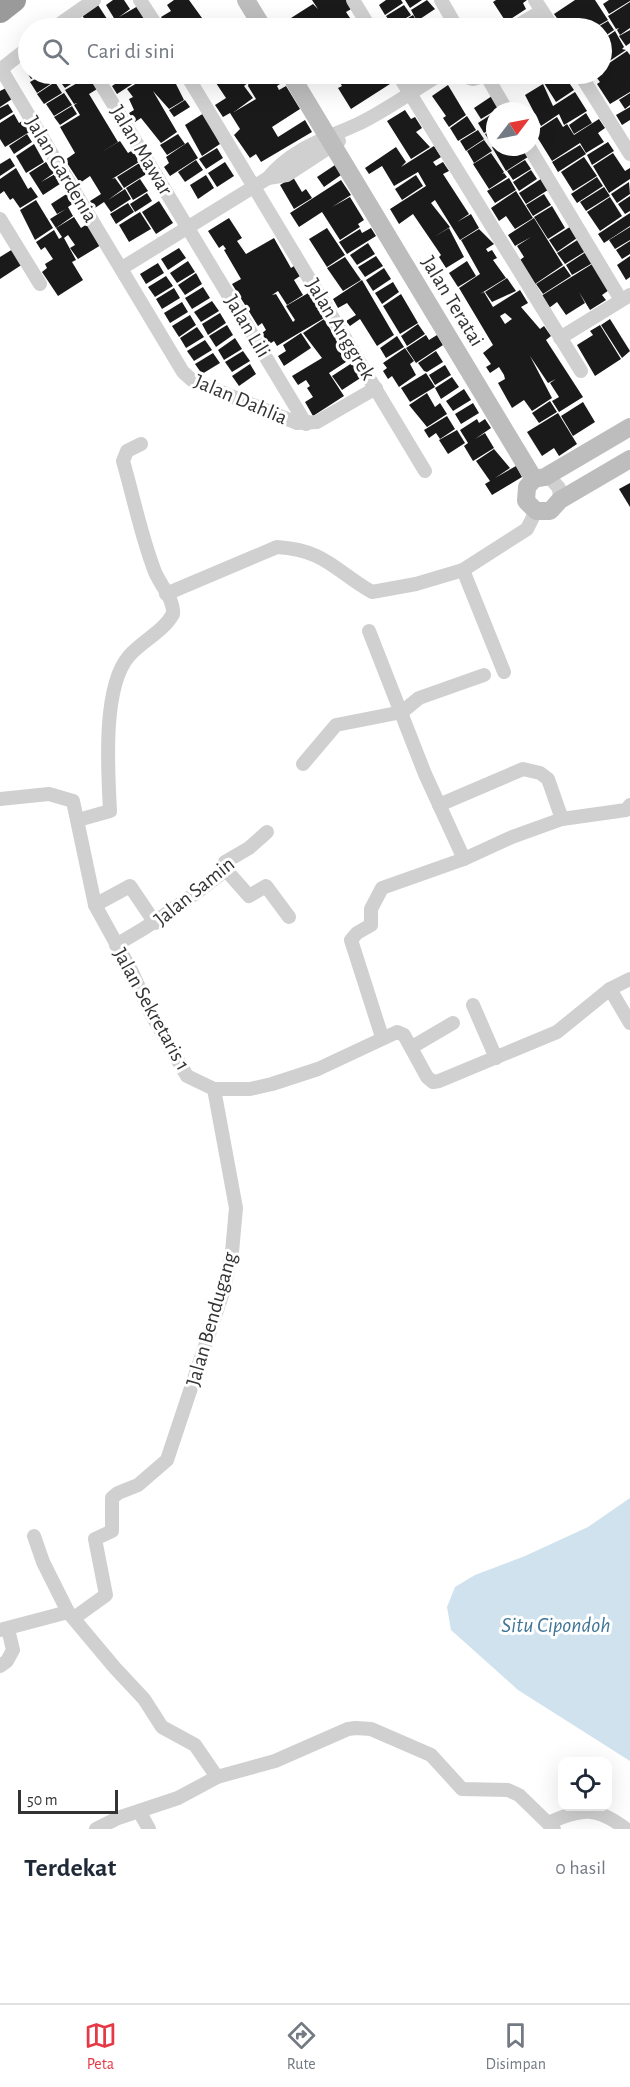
<!DOCTYPE html>
<html lang="id">
<head>
<meta charset="utf-8">
<style>
	:root { --surface:#fff; --page:#f6f6f7; --text:#1f2937; --muted:#747a83; --line:#e0e1e3; --accent:#e63946 }
	body { margin:0; font-family:"Alegreya Sans",sans-serif; background:var(--page); color:var(--text) }
	.controls { position:absolute; right:18px; bottom:18px; display:grid; overflow:hidden; border-radius:12px; box-shadow:0 6px 24px #0002 }
	.controls button { width:54px; height:54px; display:grid; place-items:center; padding:0; border:0; border-bottom:2px solid var(--line); background:var(--surface); color:var(--text); font:30px sans-serif }
	.compass { position:absolute; left:486px; top:102px; width:54px; height:54px; border-radius:50%; background:var(--surface); box-shadow:0 6px 24px #0002; rotate:58deg }
	.scale { position:absolute; left:18px; bottom:15px; width:100px; box-sizing:border-box; padding-left:6px; border:3px solid #333; border-top:0; font-size:16px; line-height:21px; white-space:nowrap; color:#333; -webkit-text-stroke:4px #fff; paint-order:stroke }
	.list { margin:0; padding:0; list-style:none }
	h2 { display:flex; justify-content:space-between; align-items:center; height:78px; margin:0; padding:0 24px; font-size:26px }
	h2 small { font-size:20px; font-weight:400; color:var(--muted) }
	.icon { flex:none; width:33px; height:33px; fill:none; stroke:currentColor; stroke-width:2; stroke-linecap:round; stroke-linejoin:round }
	.map { position:relative; flex:none; width:630px; height:1829px; overflow:hidden }
	.search { position:absolute; background:var(--surface); box-shadow:0 6px 24px #0002; left:18px; right:18px; top:18px; height:66px; display:flex; align-items:center; gap:15px; box-sizing:border-box; padding:0 21px; border-radius:33px; color:var(--muted); font-size:22px }
	.sheet { height:174px; background:var(--surface) }
	nav { display:flex; justify-content:space-around; align-items:center; box-sizing:border-box; height:84px; border-top:2px solid var(--line); background:var(--surface); font-size:16px; color:var(--muted) }
	nav a { display:grid; justify-items:center; gap:3px }
	nav .on { color:var(--accent) }
	.map>svg:first-child { display:block }
	.water { fill:#cfe2ee }
	.building { fill:#1a1a1a; fill-rule:evenodd }
	.lines { fill:none; stroke-linecap:round; stroke-linejoin:round }
	.street { stroke:#d0d0d0; stroke-width:14 }
	.secondary { stroke:#bdbdbd; stroke-width:18 }
	.highway { stroke:#9a9a9a; stroke-width:24 }
	.labels { text-anchor:middle; stroke-width:6; stroke-linejoin:round; paint-order:stroke }
	.street-label { font-size:21px; fill:#333; stroke:#fff }
	.water-label { font-size:22px; font-style:italic; fill:#3f7597; stroke:#fff }
</style>
</head>
<body>
<div class="map">
<svg width="630" height="1829" viewBox="0 0 630 1829">
	<rect width="100%" height="100%" fill="#fff"/>
	<path class="water" d="M630 1498V1761L518 1690 451 1630 447 1607 455 1587 475 1575 525 1556 588 1527Z"/>
	<g class="building">
		<path d="M113 0H124L130 9 119 17 138 6 145 17 128 28H120L106 5Z"/>
		<path d="M174 0H189L202 18 187 28H169L161 17 171 11 167 5Z"/>
		<path d="M312 0H348L353 8 346 12 354 24 360 21 364 28H282L280 25 313 4 318 9Z"/>
		<path d="M386 0H401L403 3 385 15 379 5Z"/>
		<path d="M405 0H422L410 8Z"/>
		<path d="M427 0 435 9 417 21 411 10Z"/>
		<path d="M496 0H527L523 3 526 9 506 22 493 2Z"/>
		<path d="M575 0H595L608 20 594 28H564L554 14Z"/>
		<path d="M609 0H630V1L609 14 603 4Z"/>
		<path d="M630 2V28L620 35 617 30 619 28 616 29 608 16Z"/>
		<path d="M98 5 109 22 113 20 118 28H90L82 15Z"/>
		<path d="M404 5 411 15 393 26 386 16Z"/>
		<path d="M413 15 421 28H392Z"/>
		<path d="M145 19 153 28H130Z"/>
		<path d="M204 19 210 28H189Z"/>
		<path d="M608 21 614 30 602 38V28H596Z"/>
		<path d="M630 30V43L626 46 619 36Z"/>
		<path d="M615 31 624 47 622 49 626 50 602 66V40Z"/>
		<path d="M627 51 630 55V92L610 104 597 84 600 82 594 74H602V68Z"/>
		<path d="M28 62V74H39L31 79 23 66Z"/>
		<path d="M44 74H50L55 81 37 93 30 82Z"/>
		<path d="M69 74H81L83 76 65 88 59 80Z"/>
		<path d="M93 74 102 86 89 94 118 142 100 153 120 141 128 153 133 150 139 162 112 179 115 178 123 189 108 200 125 189 131 199 111 212 104 202 95 208 90 201 101 194 98 189 90 176 80 183 65 160 75 153 60 127 80 115 74 105 77 103 74 104 65 90Z"/>
		<path d="M119 74H145L146 75 117 94 112 86 118 82 115 76Z"/>
		<path d="M152 74H171L184 100 169 109 153 91 177 132 161 143 141 118 135 122 129 113 134 110 129 99 133 97 127 89Z"/>
		<path d="M210 74H277L283 82 277 86 279 90 286 86 300 109 272 127 278 137 305 120 312 132 261 162 256 154 250 158 234 135 240 129 230 113 223 117 215 105 226 98ZM249 82 248 86 256 99 234 112 253 98 244 86Z"/>
		<path d="M323 74H384L390 84 351 109 338 88 342 86 336 76 327 81Z"/>
		<path d="M543 74H563L574 90 556 102 544 83 548 81Z"/>
		<path d="M55 82 62 93 44 104 37 94Z"/>
		<path d="M543 84 553 106 575 92 587 111 564 125 559 114 541 126 525 95Z"/>
		<path d="M448 85 466 115 449 127 443 118 446 116 432 96Z"/>
		<path d="M6 88 12 99 0 107V91Z"/>
		<path d="M64 93 72 105 54 116 46 104Z"/>
		<path d="M630 93V105L625 109 619 100Z"/>
		<path d="M492 96 499 108 481 119 474 108Z"/>
		<path d="M185 100 190 107 174 117 169 110Z"/>
		<path d="M8 104 13 112 0 120V108Z"/>
		<path d="M72 106 77 114 60 125 54 117Z"/>
		<path d="M630 107V120L622 125 616 115Z"/>
		<path d="M405 110 411 119 415 117 422 128 416 132 430 147 411 159 387 121Z"/>
		<path d="M495 112V127L484 133 478 123Z"/>
		<path d="M204 113 220 144 202 156 185 125Z"/>
		<path d="M586 113 592 123 574 134 569 125Z"/>
		<path d="M14 114 19 123 24 120 31 131 5 147 0 139V123Z"/>
		<path d="M467 116 476 130 458 141 450 128Z"/>
		<path d="M557 117 563 127 567 124 574 135 599 119 605 128 598 133 604 142 586 153 580 143 552 161 534 132Z"/>
		<path d="M495 128V143L492 145 485 134Z"/>
		<path d="M478 130 484 139 466 151 460 141Z"/>
		<path d="M27 134 32 142 14 154 9 146Z"/>
		<path d="M178 134 185 144 167 155 160 145Z"/>
		<path d="M484 140 492 151 474 163 467 151Z"/>
		<path d="M188 142 198 158 170 176 164 167 169 163 166 157Z"/>
		<path d="M608 142 614 151 592 165 587 155Z"/>
		<path d="M34 144 44 162 26 173 16 156Z"/>
		<path d="M495 145V147H526L531 155 506 171 492 147Z"/>
		<path d="M580 145 586 154 558 172 552 162Z"/>
		<path d="M434 146 441 157 433 162 436 166 443 162 449 171 443 174 469 214 457 222 471 214 479 228 460 240 435 200 431 203 450 227 434 237 449 228 464 257 446 268 439 257 441 255 413 214 399 224 390 209 426 186 418 172 394 186 382 166 369 174 365 168 396 147 406 162 401 167Z"/>
		<path d="M217 148 223 158 206 169 199 159Z"/>
		<path d="M491 153 504 172 502 174 504 173 507 177 489 189 473 164Z"/>
		<path d="M613 153 625 171 630 168V179L609 193 593 166Z"/>
		<path d="M584 157 597 176 573 191 561 172Z"/>
		<path d="M10 158 15 166 0 176V164Z"/>
		<path d="M196 160 203 170 185 182 178 172Z"/>
		<path d="M525 160 531 169 513 180 507 171Z"/>
		<path d="M46 162 54 173 41 182 57 173 63 182 43 195 29 173Z"/>
		<path d="M141 162 148 173 124 188 117 177Z"/>
		<path d="M225 162 234 176 217 187 208 173Z"/>
		<path d="M335 165 341 175 324 187 317 177Z"/>
		<path d="M16 168 28 189 31 187 38 197 20 208 13 198 10 200 4 191 0 194V179Z"/>
		<path d="M531 170 537 179 519 191 513 182Z"/>
		<path d="M206 175 214 188 198 199 190 185Z"/>
		<path d="M416 175 423 186 402 200 395 189Z"/>
		<path d="M293 177 302 192 306 189 312 198 294 209 280 185Z"/>
		<path d="M544 177 551 188 526 204 519 193Z"/>
		<path d="M597 177 603 186 577 203 571 194Z"/>
		<path d="M509 178 516 190 495 203 487 191Z"/>
		<path d="M140 179 148 191 133 200 126 188Z"/>
		<path d="M341 180 351 195 332 207 350 197 364 220 358 224 360 227 340 240 322 212 299 227 290 213Z"/>
		<path d="M629 182 630 194 617 203 611 194Z"/>
		<path d="M604 187 610 196 586 211 580 202Z"/>
		<path d="M516 191 533 218 515 229 506 216 499 221 491 208Z"/>
		<path d="M68 193 74 203 68 207 73 216 56 228 50 219 66 209 57 214 51 204Z"/>
		<path d="M147 193 152 201 135 212 130 204Z"/>
		<path d="M544 194 551 205 533 216 526 205Z"/>
		<path d="M630 196V211L625 214 618 204Z"/>
		<path d="M610 197 622 216 600 231 587 212Z"/>
		<path d="M36 200 53 228 35 240 20 210Z"/>
		<path d="M159 201 173 223 156 234 142 212Z"/>
		<path d="M128 203 134 212 116 224 110 214Z"/>
		<path d="M552 206 565 228 548 239 534 217Z"/>
		<path d="M140 212 151 229 129 242 119 225Z"/>
		<path d="M630 213V226L604 243 598 234Z"/>
		<path d="M74 217 81 228 87 224 101 245 78 259 70 248 75 245 68 235 64 238 76 260 72 262 83 280 58 296 42 272 47 268 45 264 53 259 45 247 41 250 36 242 54 230 59 239 62 237 56 228Z"/>
		<path d="M229 218 242 238 237 241 246 254 274 238 291 268 294 266 300 276 294 280 303 295 287 305 278 291 272 295 276 294 293 322 295 320 286 306 310 292 326 317 277 346 274 341 268 345 262 333 266 330 262 323 258 326 232 284 241 279 224 250 226 249 223 245 219 248 208 231Z"/>
		<path d="M534 218 563 265 535 284 520 260 524 257 517 246 531 237 515 246 508 235Z"/>
		<path d="M573 225 580 236 557 252 549 240Z"/>
		<path d="M630 227V240L615 249 609 240Z"/>
		<path d="M327 228 345 255 327 267 309 239Z"/>
		<path d="M371 228 376 236 347 254 339 242 360 229 362 233Z"/>
		<path d="M479 229 494 244 486 249 488 252 492 250 497 258 493 260 506 278 480 294 484 292 493 307 520 290 528 303 521 307 540 329 544 326 551 336 546 340 583 397 559 412 552 401 559 397 550 383 556 379 548 383 530 356 552 398 532 411 524 400 512 408 498 383 505 379 504 375 499 367 490 373 486 367 491 364 483 353 493 345 459 288 480 274 461 240ZM505 313 512 319 505 324 500 316Z"/>
		<path d="M582 237 589 249 565 264 557 253Z"/>
		<path d="M630 241V254L622 259 616 250Z"/>
		<path d="M368 243 375 254 357 265 350 255Z"/>
		<path d="M179 248 186 258 168 270 161 259Z"/>
		<path d="M13 249 23 264 0 279V257Z"/>
		<path d="M589 250 596 261 572 275 566 265Z"/>
		<path d="M376 256 383 266 365 277 358 267Z"/>
		<path d="M630 256V277L626 280 617 265Z"/>
		<path d="M345 257 361 280 343 291 327 268Z"/>
		<path d="M188 261 195 272 177 283 170 273Z"/>
		<path d="M467 261 476 276 458 287 449 273Z"/>
		<path d="M597 261 612 288 602 295 606 300 590 310 579 292 585 303 566 315 557 302 549 308 541 296Z"/>
		<path d="M158 263 164 273 146 284 140 274Z"/>
		<path d="M564 266 571 276 543 294 536 284Z"/>
		<path d="M384 268 391 279 373 291 366 280Z"/>
		<path d="M196 273 202 284 185 295 178 285Z"/>
		<path d="M166 276 173 286 155 297 148 287Z"/>
		<path d="M507 278 516 291 492 302 485 292Z"/>
		<path d="M362 280 394 335 377 346 360 319 350 326 346 321 356 315 347 303 338 308 333 299Z"/>
		<path d="M393 282 399 292 382 304 375 293Z"/>
		<path d="M203 287 210 298 192 309 185 298Z"/>
		<path d="M174 288 180 298 162 309 156 299Z"/>
		<path d="M401 294 418 323 400 334 383 306Z"/>
		<path d="M212 301 219 311 201 322 194 312Z"/>
		<path d="M182 302 188 312 170 323 164 313Z"/>
		<path d="M220 313 226 323 208 335 202 324Z"/>
		<path d="M190 315 196 325 179 337 172 326Z"/>
		<path d="M324 319 349 360 329 373 344 396 313 416 305 402 313 397 307 388 310 386 306 380 298 385 292 376 322 358 303 333Z"/>
		<path d="M610 319 630 351 622 358 601 325Z"/>
		<path d="M418 324 425 334 407 346 401 336Z"/>
		<path d="M227 325 233 335 216 347 209 336Z"/>
		<path d="M600 325 621 359 595 376 577 345 593 335 590 331Z"/>
		<path d="M197 327 204 337 186 348 180 338Z"/>
		<path d="M301 333 311 348 284 366 278 356 286 351 283 345Z"/>
		<path d="M426 335 429 340 437 335 443 345 416 363 406 348Z"/>
		<path d="M397 336 404 347 386 358 380 348Z"/>
		<path d="M235 338 242 349 224 360 218 350Z"/>
		<path d="M205 340 212 350 194 361 187 351Z"/>
		<path d="M405 348 414 361 410 364 416 375 399 387 392 376 388 379 383 371 387 368 383 363Z"/>
		<path d="M243 351 250 361 232 372 225 362Z"/>
		<path d="M436 351 443 362 427 372 424 371 418 363Z"/>
		<path d="M213 353 220 363 202 374 195 364Z"/>
		<path d="M352 363 362 377 342 390 332 376Z"/>
		<path d="M250 364 256 374 239 386 232 376Z"/>
		<path d="M445 365 451 375 435 385 429 375Z"/>
		<path d="M426 373 435 387 410 402 401 388Z"/>
		<path d="M452 377 459 387 441 399 435 388Z"/>
		<path d="M464 389 471 400 453 411 446 401Z"/>
		<path d="M427 393 435 407 440 403 447 414 427 427 409 405Z"/>
		<path d="M550 401 557 412 539 423 532 413Z"/>
		<path d="M583 402 595 422 573 436 561 416Z"/>
		<path d="M473 403 479 413 461 424 455 414Z"/>
		<path d="M558 413 577 444 559 456 554 448 542 456 527 432Z"/>
		<path d="M447 416 455 429 440 439 436 433 429 438 424 430Z"/>
		<path d="M477 419 479 423 485 419 491 428 475 439 485 433 494 448 473 461 464 446 468 443 460 430Z"/>
		<path d="M457 430 465 443 448 454 439 440Z"/>
		<path d="M494 449 510 468 495 478 516 466 522 477 492 495 485 484 490 481 476 461Z"/>
		<path d="M630 483V507L619 489Z"/>
	</g>
	<g class="lines">
		<g class="street">
			<path d="M140 0 158 28"/>
			<path d="M353 0 370 28"/>
			<path d="M441 0 457 28"/>
			<path d="M535 0 553 28"/>
			<path d="M54 28 94 0"/>
			<path d="M462 28 474 26 483 28"/>
			<path d="M513 28 542 11"/>
			<path d="M1 69 183 372 192 380 297 423 317 422 376 388"/>
			<path d="M0 70 28 48"/>
			<path d="M95 74 306 424"/>
			<path d="M186 74 425 471"/>
			<path d="M398 74 581 371"/>
			<path d="M457 74 473 79 489 74"/>
			<path d="M580 74 630 154"/>
			<path d="M486 75 507 111"/>
			<path d="M529 147 621 300"/>
			<path d="M268 178 287 175 339 141"/>
			<path d="M0 219 40 284"/>
			<path d="M122 268 268 178C291 149 325 139 358 124 387 110 414 90 441 74"/>
			<path d="M560 338 630 295"/>
			<path d="M545 477 551 479 559 488 560 500"/>
			<path d="M166 594 277 547C325 550 334 570 372 592L416 584 463 570"/>
			<path d="M369 631 425 774 464 859"/>
			<path d="M504 672 463 570 527 529 536 511"/>
			<path d="M303 764 336 725 402 712 419 698 484 675"/>
			<path d="M0 799 49 794 73 801 95 905 133 974 150 1012 187 1076 214 1089H250L272 1084 318 1069 397 1032 404 1035 427 1077 433 1082 439 1081 557 1032 610 989 630 979"/>
			<path d="M439 805 523 769 540 773 548 779 562 819"/>
			<path d="M78 820 110 811C108 771 102 687 129 656 142 641 163 632 173 614 174 599 161 586 155 572 141 536 134 499 123 461L127 451 141 444"/>
			<path d="M226 870 249 896 266 886 289 917"/>
			<path d="M95 905 130 886 155 923"/>
			<path d="M116 945C155 923 191 898 226 870L225 862 249 848 267 832"/>
			<path d="M610 989 630 1023"/>
			<path d="M473 1005 496 1058"/>
			<path d="M382 1037 351 940 357 933 371 925V909L382 888 464 859 512 837 562 819 626 810 630 805"/>
			<path d="M412 1047 453 1023"/>
			<path d="M34 1536 43 1562 68 1612"/>
			<path d="M74 1618 106 1595 95 1539 112 1531V1498L118 1493 138 1485 167 1460 223 1292 232 1252 236 1208 214 1089"/>
			<path d="M0 1630 68 1612 115 1668 144 1699 162 1727 195 1745 217 1777 275 1761 348 1729 356 1728 371 1729 431 1755 462 1789 508 1790 519 1795 554 1829"/>
			<path d="M0 1666 7 1661 13 1650 8 1629"/>
			<path d="M139 1811 149 1829"/>
			<path d="M548 1823C582 1808 596 1806 626 1829"/>
			<path d="M96 1829 118 1818 178 1798 217 1777"/>
		</g>
		<g class="secondary">
			<path d="M246 0 263 28"/>
			<path d="M290 74 534 479"/>
			<path d="M630 427 545 477 534 479 527 487 526 501 536 511H550L560 500 630 459"/>
		</g>
		<path class="highway" d="M0 11 14 0"/>
	</g>
	<g class="labels">
		<g class="street-label">
			<text transform="translate(142 150) rotate(59)" y="7">Jalan Mawar</text>
			<text transform="translate(62 169) rotate(59)" y="7">Jalan Gardenia</text>
			<text transform="translate(453 301) rotate(59)" y="7">Jalan Teratai</text>
			<text transform="translate(248 326) rotate(59)" y="7">Jalan Lili</text>
			<text transform="translate(341 329) rotate(59)" y="7">Jalan Anggrek</text>
			<text transform="translate(241 399) rotate(23)" y="7">Jalan Dahlia</text>
			<text transform="translate(194 891) rotate(-39)" y="7">Jalan Samin</text>
			<text transform="translate(152 1009) rotate(61)" y="7">Jalan Sekretaris 1</text>
			<text transform="translate(211 1319) rotate(-74)" y="7">Jalan Bendugang</text>
		</g>
		<g class="water-label">
			<text x="556" y="1632">Situ Cipondoh</text>
		</g>
	</g>
</svg>
<div class="controls">
<button><svg class="icon" aria-label="locate" viewBox="0 0 24 24"><circle cx="12" cy="12" r="6"/><path d="M12 2v4M12 18v4M2 12h4M18 12h4"/></svg></button>
</div>
<svg class="compass" viewBox="-18 -18 36 36"><path d="M0-13l5 13h-10z" fill="#e53935"/><path d="M0 13l5-13h-10z" fill="#747a83"/></svg>
<div class="scale">50 m</div>
<div class="search"><svg class="icon" aria-label="search" viewBox="0 0 24 24"><circle cx="10" cy="10" r="6"/><path d="M15 15l6 6"/></svg>Cari di sini</div>
</div>
<section class="sheet">
<h2>Terdekat<small>0 hasil</small></h2>
<ul class="list">
</ul>
</section>
<nav>
<a class="on"><svg class="icon" aria-label="map" viewBox="0 0 24 24"><path d="M3 6l6-2 6 2 6-2v14l-6 2-6-2-6 2zM9 4v14M15 6v14"/></svg>Peta</a>
<a><svg class="icon" aria-label="directions" viewBox="0 0 24 24"><path d="M12 3l9 9-9 9-9-9zM9 14v-3h6M13 9l2 2-2 2"/></svg>Rute</a>
<a><svg class="icon" aria-label="saved" viewBox="0 0 24 24"><path d="M7 4h10v16l-5-4-5 4z"/></svg>Disimpan</a>
</nav>
</body>
</html>
